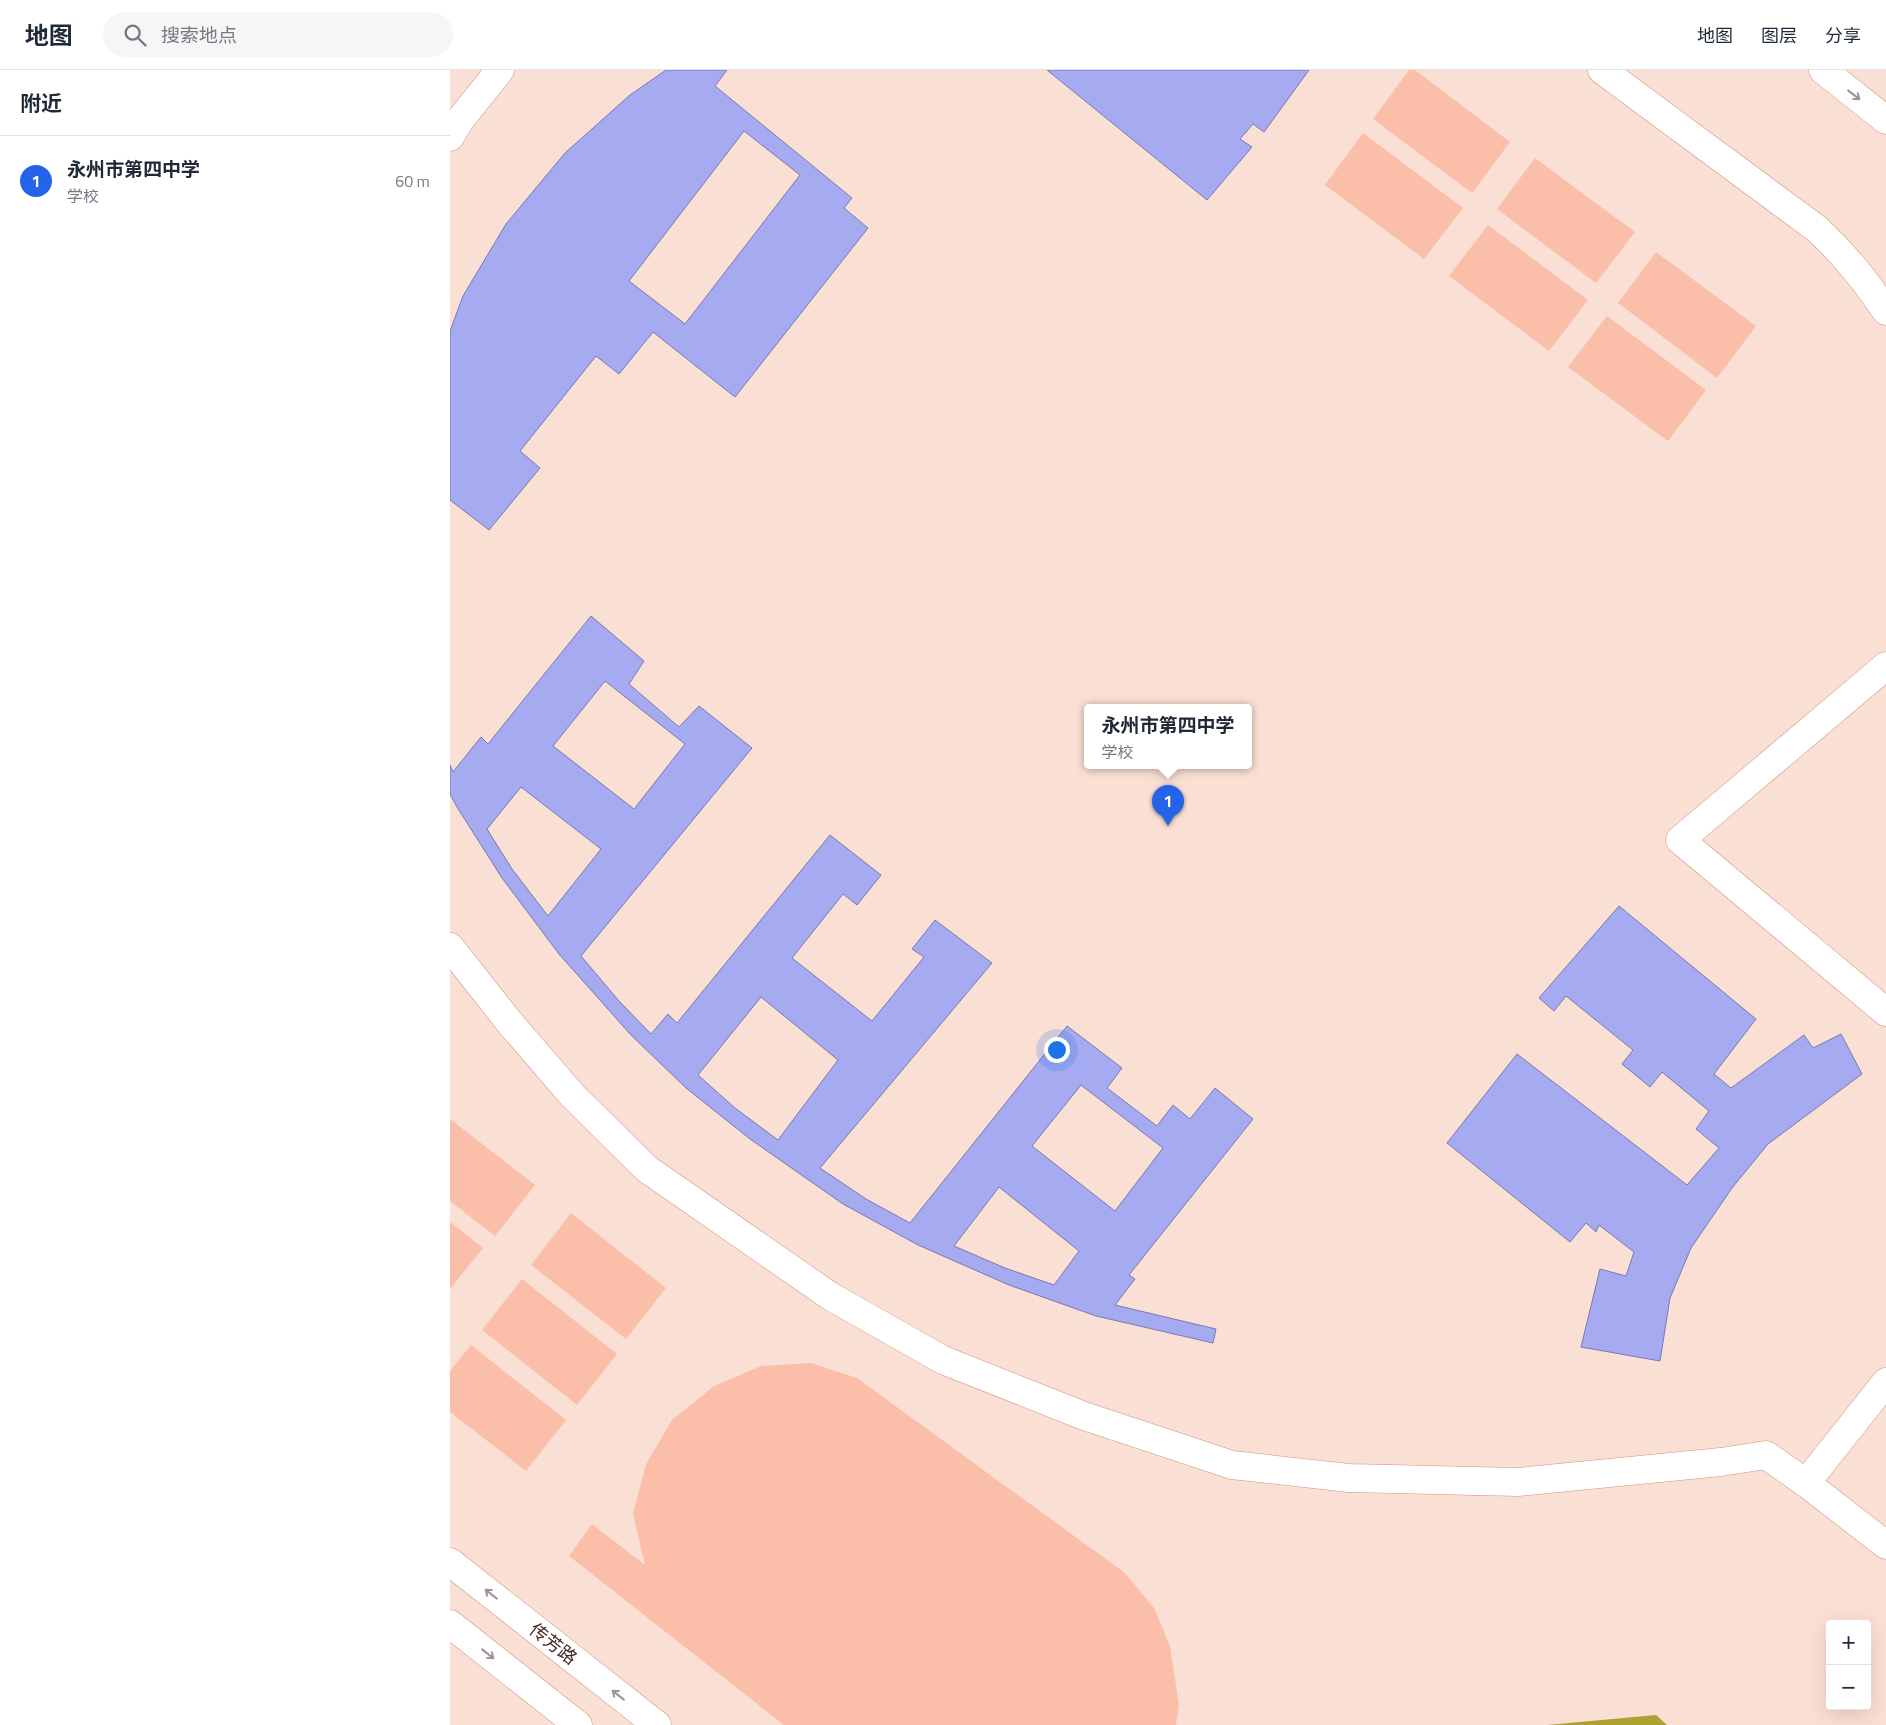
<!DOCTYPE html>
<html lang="zh">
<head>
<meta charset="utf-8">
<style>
	:root { --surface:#fff; --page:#f6f6f7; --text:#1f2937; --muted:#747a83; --line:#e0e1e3; --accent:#2563eb }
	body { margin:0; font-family:"Titillium Web","Noto Sans SC",sans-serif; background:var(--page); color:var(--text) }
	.controls { position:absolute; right:15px; bottom:15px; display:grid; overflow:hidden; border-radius:5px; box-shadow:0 5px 20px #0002 }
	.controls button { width:45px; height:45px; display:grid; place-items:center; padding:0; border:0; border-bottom:1px solid var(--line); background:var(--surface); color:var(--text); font:25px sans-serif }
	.you { position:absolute; left:606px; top:979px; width:18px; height:18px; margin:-12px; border:4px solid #fff; border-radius:50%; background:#1a73e8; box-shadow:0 0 0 8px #1a73e833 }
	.badge { display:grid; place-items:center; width:32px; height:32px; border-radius:50%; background:var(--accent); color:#fff; font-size:16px; font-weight:700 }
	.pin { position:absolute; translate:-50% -41px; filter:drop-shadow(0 1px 2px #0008) }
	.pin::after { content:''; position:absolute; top:26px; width:18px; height:15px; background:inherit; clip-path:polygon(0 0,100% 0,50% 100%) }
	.popup { position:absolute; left:634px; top:634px; width:168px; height:65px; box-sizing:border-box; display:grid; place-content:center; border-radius:5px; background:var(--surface); filter:drop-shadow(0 1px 4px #0005); font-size:16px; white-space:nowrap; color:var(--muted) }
	.popup b { font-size:19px; color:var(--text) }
	.popup::after { content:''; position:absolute; left:50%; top:100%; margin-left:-10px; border:10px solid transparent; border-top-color:var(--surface) }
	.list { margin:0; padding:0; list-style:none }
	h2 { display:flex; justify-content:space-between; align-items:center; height:65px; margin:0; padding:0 20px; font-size:21px }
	h2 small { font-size:16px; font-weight:400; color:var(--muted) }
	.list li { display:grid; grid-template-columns:32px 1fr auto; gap:15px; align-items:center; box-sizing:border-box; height:90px; padding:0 20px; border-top:1px solid var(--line) }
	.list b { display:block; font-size:19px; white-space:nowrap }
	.list p { margin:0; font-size:16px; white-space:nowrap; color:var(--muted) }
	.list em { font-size:16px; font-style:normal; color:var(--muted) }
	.icon { flex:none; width:28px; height:28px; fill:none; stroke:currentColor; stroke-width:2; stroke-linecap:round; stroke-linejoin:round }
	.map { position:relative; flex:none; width:1436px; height:1655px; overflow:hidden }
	header { display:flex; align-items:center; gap:30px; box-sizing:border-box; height:70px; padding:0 25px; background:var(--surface); border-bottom:1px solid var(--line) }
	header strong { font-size:24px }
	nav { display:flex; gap:28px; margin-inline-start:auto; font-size:18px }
	.search { width:350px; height:45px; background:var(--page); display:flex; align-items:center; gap:12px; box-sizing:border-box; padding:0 18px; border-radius:28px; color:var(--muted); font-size:19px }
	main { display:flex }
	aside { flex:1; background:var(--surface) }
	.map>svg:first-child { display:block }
	.green { fill:#fbbfa9 }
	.water { fill:#b0a031 }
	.building { fill:#a5aaf1; stroke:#777ab1; fill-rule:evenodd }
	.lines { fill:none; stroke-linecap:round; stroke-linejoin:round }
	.minor-casing { stroke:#d2937c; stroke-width:29 }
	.major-casing { stroke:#d2937c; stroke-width:29 }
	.minor { stroke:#fff; stroke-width:28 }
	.major { stroke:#fff; stroke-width:28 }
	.oneway { stroke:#a19490 }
	.labels { text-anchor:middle; stroke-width:5; stroke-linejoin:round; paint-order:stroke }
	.street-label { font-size:18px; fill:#432920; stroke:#fff }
</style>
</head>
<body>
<header>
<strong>地图</strong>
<div class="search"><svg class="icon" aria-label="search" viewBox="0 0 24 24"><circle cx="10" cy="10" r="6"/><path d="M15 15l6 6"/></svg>搜索地点</div>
<nav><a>地图</a><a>图层</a><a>分享</a></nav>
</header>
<main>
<aside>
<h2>附近<small></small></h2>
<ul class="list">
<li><span class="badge">1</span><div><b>永州市第四中学</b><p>学校</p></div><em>60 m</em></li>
</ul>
</aside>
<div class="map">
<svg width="1436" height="1655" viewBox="0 0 1436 1655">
	<rect width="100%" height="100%" fill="#fadfd5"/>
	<g class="green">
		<path d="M959 0H965L1060 72 1022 123 923 49Z"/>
		<path d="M913 63 1013 138 974 189 875 115Z"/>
		<path d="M1085 88 1185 162 1146 213 1047 139Z"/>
		<path d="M1038 155 1138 230 1099 281 999 206Z"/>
		<path d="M1206 182 1306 256 1267 308 1168 233Z"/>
		<path d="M1157 246 1256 320 1218 371 1118 297Z"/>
		<path d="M0 1049 85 1115 45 1166 0 1131Z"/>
		<path d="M121 1143 216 1218 176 1269 81 1195Z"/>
		<path d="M0 1152 33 1178 0 1219Z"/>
		<path d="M72 1209 167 1284 127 1335 32 1260Z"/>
		<path d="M21 1275 116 1350 76 1401 0 1342V1301Z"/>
		<path d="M361 1293 407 1308 675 1503 704 1538 720 1576 729 1635 726 1655H334L119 1486 142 1454 195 1495 183 1444 196 1394 222 1350 264 1316 311 1296Z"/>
	</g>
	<path class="water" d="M1206 1645 1217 1655H1097Z"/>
	<g class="building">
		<path d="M216 0H277L265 16 402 128 394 138 418 158 285 327 203 262 169 304 146 286 70 381 90 398 39 460 0 430V261L13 226 56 154 115 83 180 25ZM294 61 350 105 235 254 179 211Z"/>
		<path d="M597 0H859L814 62 803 54 790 69 802 77 757 130Z"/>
		<path d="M141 546 194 591 179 614 229 657 249 636 302 678 131 886 169 931 201 964 218 944 227 953 380 765 431 805 407 835 393 824 342 888 422 951 474 887 462 879 485 850 542 893 370 1098 416 1129 460 1153 617 956 672 998 657 1018 707 1056 723 1035 740 1049 765 1018 803 1049 679 1205 685 1209 665 1235 766 1259 763 1273 646 1246 559 1215 468 1175 393 1134 300 1069 236 1018 181 965 109 884 52 808 7 737 0 724V695L3 702 31 667 38 674ZM155 611 235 674 184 739 103 676ZM71 717 151 779 98 846 62 799 37 759ZM311 927 388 990 328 1070 285 1038 248 1005ZM631 1015 713 1078 665 1141 582 1076ZM549 1117 629 1181 604 1215 555 1198 504 1176Z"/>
		<path d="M1169 836 1306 949 1264 1004 1281 1018 1354 965 1363 978 1391 964 1412 1004 1318 1074 1282 1118 1241 1178 1220 1228 1210 1291 1131 1277 1150 1199 1176 1206 1184 1182 1149 1155 1146 1162 1136 1153 1120 1172 997 1073 1067 984 1237 1115 1269 1078 1246 1059 1259 1041 1212 1002 1200 1017 1172 994 1183 980 1116 926 1104 941 1089 928Z"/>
	</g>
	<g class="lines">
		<g class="minor-casing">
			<g id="minor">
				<path d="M1152 0 1367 159C1395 185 1414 209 1436 241"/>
				<path d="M0 67 10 50 50 0"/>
				<path d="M1436 596 1230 770 1436 942"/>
				<path d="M0 877 60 953 123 1026 197 1099 380 1226 493 1290 634 1346 782 1395 899 1408 1068 1412 1271 1392 1316 1385 1356 1413 1436 1475"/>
				<path d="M1356 1413 1436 1312"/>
			</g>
		</g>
		<g class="major-casing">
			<g id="major">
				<path d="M1373 0 1436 50"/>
				<path d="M0 1492 207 1655"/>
				<path d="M0 1554 128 1655"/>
			</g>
		</g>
		<use href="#minor" class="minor"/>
		<use href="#major" class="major"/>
	</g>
	<defs><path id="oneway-shaft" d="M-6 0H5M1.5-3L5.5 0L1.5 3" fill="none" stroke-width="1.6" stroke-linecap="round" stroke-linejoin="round" transform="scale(1.25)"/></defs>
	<g class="oneway">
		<use href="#oneway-shaft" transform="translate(1404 25) rotate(38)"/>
		<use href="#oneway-shaft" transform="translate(41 1524) rotate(-142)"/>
		<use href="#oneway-shaft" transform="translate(38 1584) rotate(38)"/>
		<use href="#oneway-shaft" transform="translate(168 1625) rotate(-142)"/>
	</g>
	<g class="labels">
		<g class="street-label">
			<text transform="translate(103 1574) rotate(38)" y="6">传芳路</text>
		</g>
	</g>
</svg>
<div class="controls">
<button>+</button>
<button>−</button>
</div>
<div class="you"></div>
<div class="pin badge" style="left:718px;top:756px">1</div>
<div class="popup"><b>永州市第四中学</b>学校</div>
</div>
</main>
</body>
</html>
